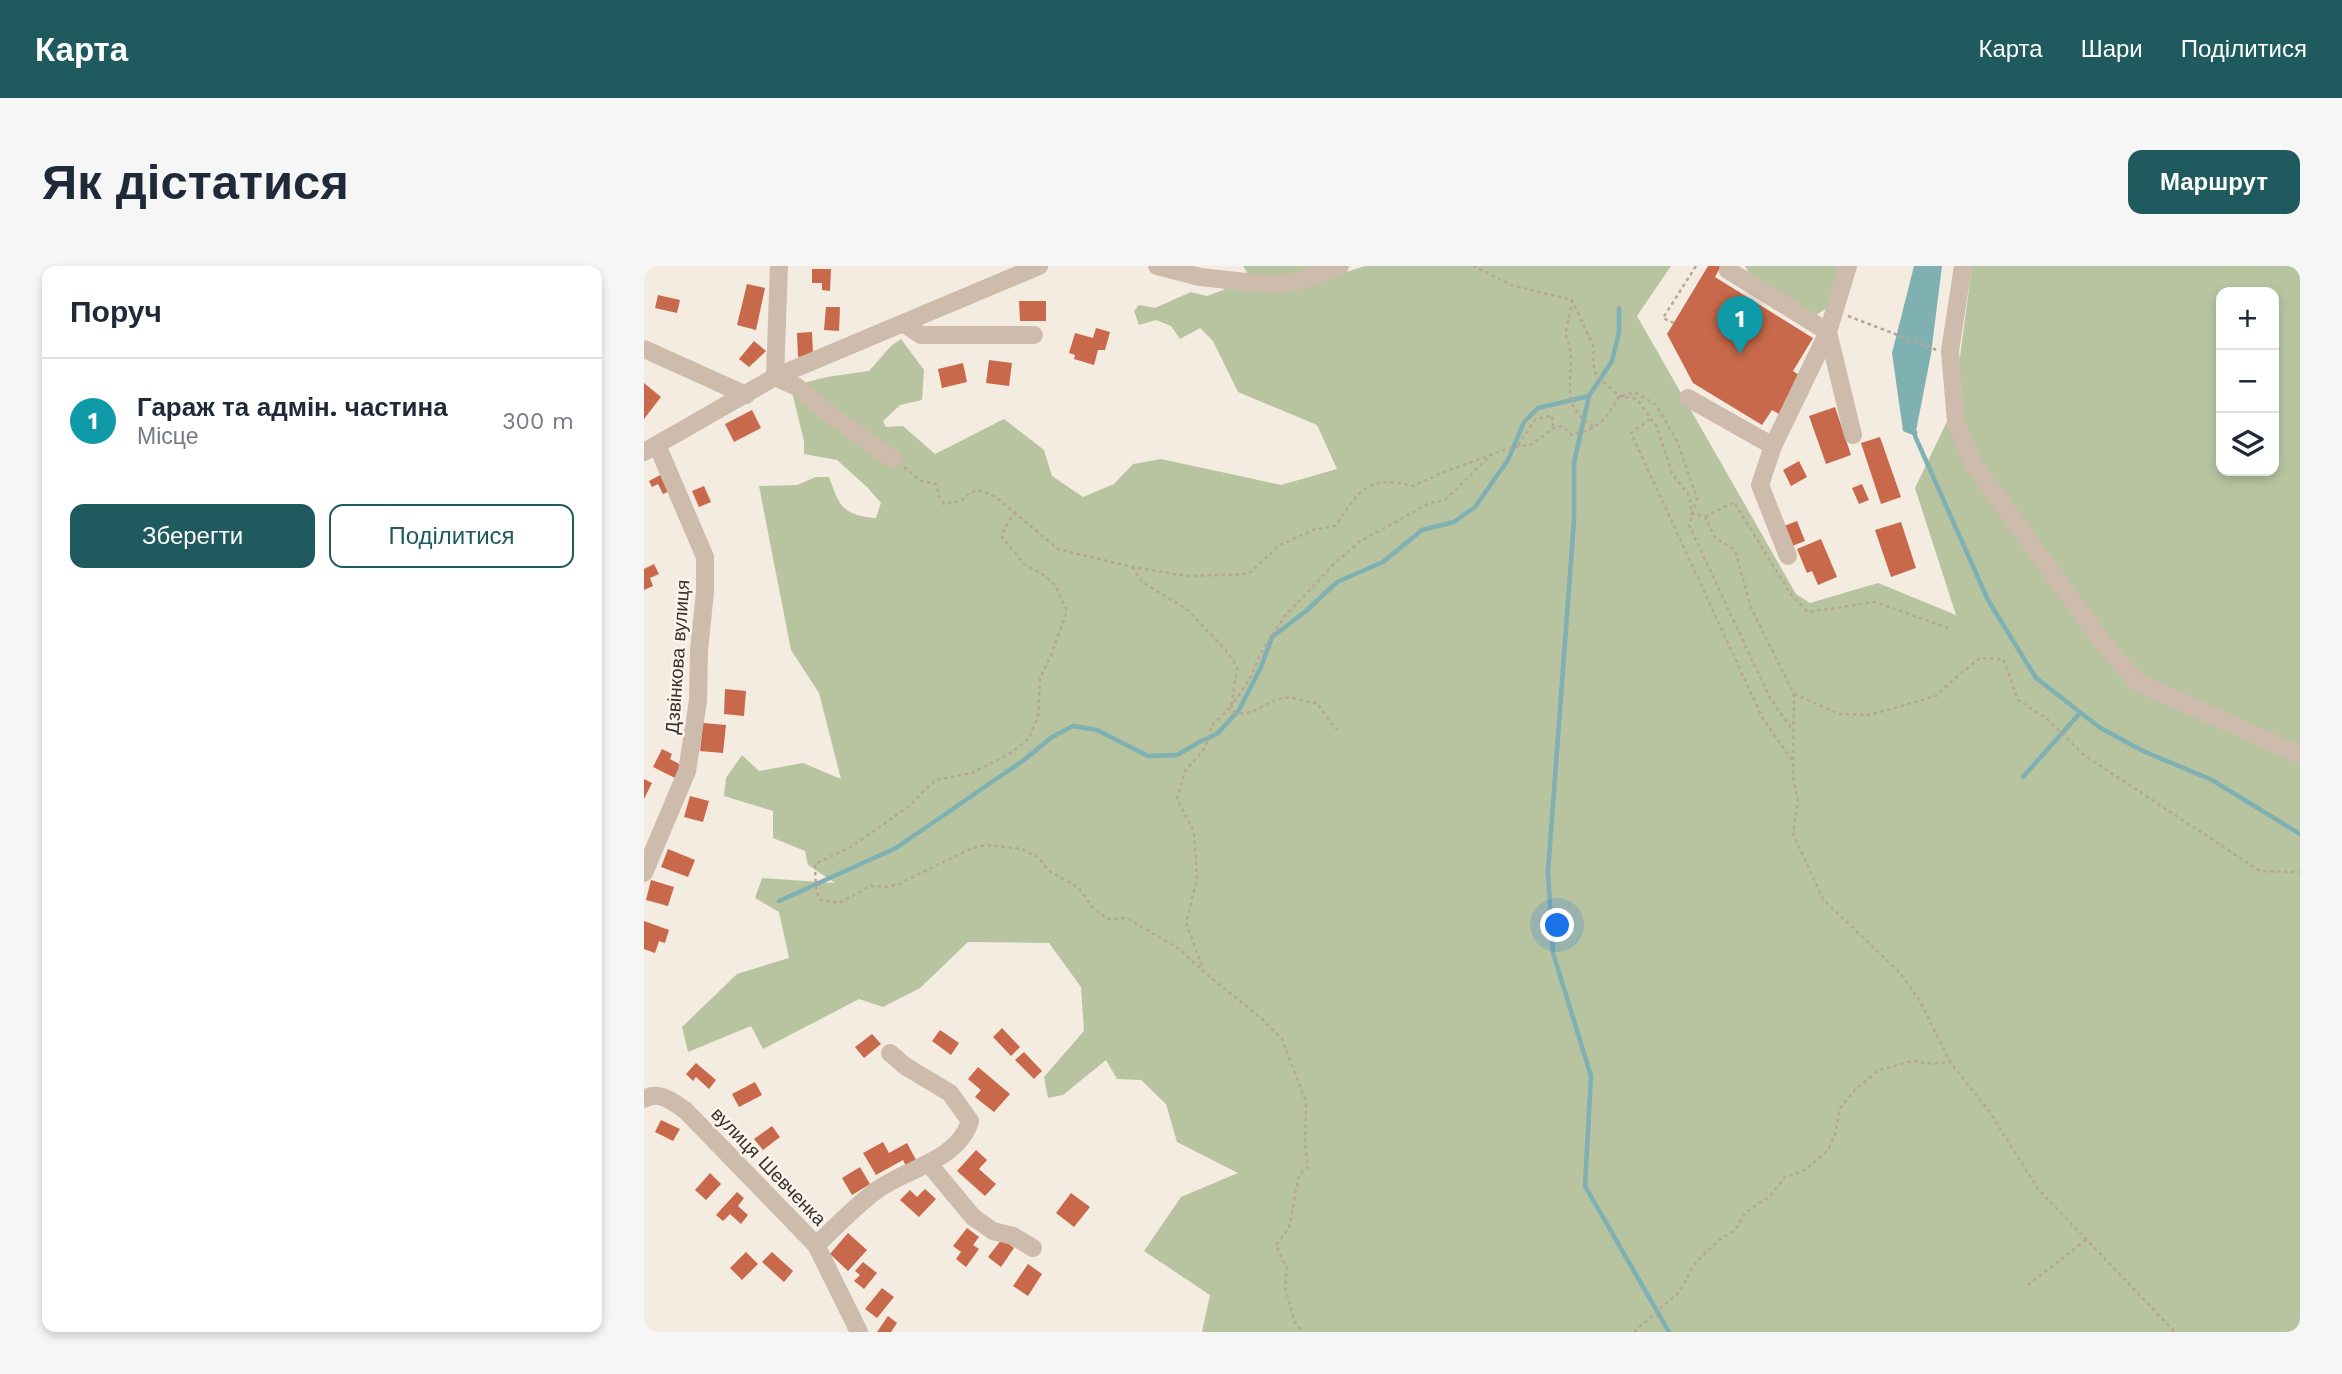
<!DOCTYPE html>
<html lang="uk">
<head>
<meta charset="utf-8">
<style>
	:root { --surface:#fff; --page:#f6f6f7; --text:#1f2937; --muted:#747a83; --line:#e0e1e3; --accent:#1f5a5e }
	body { margin:0; font-family:"Work Sans",sans-serif; background:var(--page); color:var(--text) }
	.controls { position:absolute; right:21px; top:21px; display:grid; overflow:hidden; border-radius:14px; box-shadow:0 4px 10px #0003 }
	.controls button { width:63px; height:63px; display:grid; place-items:center; padding:0; border:0; border-bottom:2px solid var(--line); background:var(--surface); color:var(--text); font:35px sans-serif }
	.you { position:absolute; left:914px; top:660px; width:24px; height:24px; margin:-18px; border:5px solid #fff; border-radius:50%; background:#1a73e8; box-shadow:0 0 0 10px #1a73e833 }
	.badge { display:grid; place-items:center; width:46px; height:46px; border-radius:50%; background:var(--accent); color:#fff; font-size:23px; font-weight:700 }
	.pin { position:absolute; translate:-50% -58px; filter:drop-shadow(0 2px 4px #0008) }
	.pin::after { content:''; position:absolute; top:37px; width:24px; height:21px; background:inherit; clip-path:polygon(0 0,100% 0,50% 100%) }
	.list { margin:0; padding:0; list-style:none }
	h2 { display:flex; justify-content:space-between; align-items:center; height:91px; margin:0; padding:0 28px; font-size:30px }
	h2 small { font-size:23px; font-weight:400; color:var(--muted) }
	.list li { display:grid; grid-template-columns:46px 1fr auto; gap:21px; align-items:center; box-sizing:border-box; height:126px; padding:0 28px; border-top:2px solid var(--line) }
	.list b { display:block; font-size:26px; white-space:nowrap }
	.list p { margin:0; font-size:23px; white-space:nowrap; color:var(--muted) }
	.list em { font-size:23px; font-style:normal; color:var(--muted) }
	.actions { display:flex; gap:14px; padding:21px 28px }
	.actions a { flex:1; padding:16px 0; border:2px solid var(--accent); border-radius:14px; text-align:center; font-size:24px; color:var(--accent) }
	.actions .main { background:var(--accent); color:#fff }
	.icon { flex:none; width:38px; height:38px; fill:none; stroke:currentColor; stroke-width:2; stroke-linecap:round; stroke-linejoin:round }
	.map { position:relative; flex:none; width:1656px; height:1066px; overflow:hidden; border-radius:14px }
	header { display:flex; align-items:center; gap:42px; box-sizing:border-box; height:98px; padding:0 35px; background:var(--accent); color:#fff }
	header strong { font-size:33px }
	nav { display:flex; gap:38px; margin-inline-start:auto; font-size:24px }
	.intro { display:flex; align-items:center; justify-content:space-between; box-sizing:border-box; height:168px; padding:0 42px }
	h1 { margin:0; font-size:49px }
	.button { padding:18px 32px; border-radius:14px; background:var(--accent); color:#fff; font-size:24px; font-weight:700 }
	main { display:flex; gap:42px; padding:0 42px }
	aside { flex:1; background:var(--surface); border-radius:14px; box-shadow:0 4px 10px #0003 }
	.map>svg:first-child { display:block }
	.green { fill:#b8c4a0; fill-rule:evenodd }
	.water { fill:#7fb0b2 }
	.lines { fill:none; stroke-linecap:round; stroke-linejoin:round }
	.stream { stroke:#7fb0b2; stroke-width:4.5 }
	.building { fill:#c8694b }
	.path { stroke:#b9a596; stroke-width:2.5; stroke-dasharray:3.5 3.5; stroke-linecap:butt }
	.minor { stroke:#cdbbac; stroke-width:18 }
	.labels { text-anchor:middle; stroke-width:5; stroke-linejoin:round; paint-order:stroke }
	.street-label { font-size:19px; fill:#3b302b; stroke:#fbf5ee }
</style>
</head>
<body>
<header>
<strong>Карта</strong>
<nav><a>Карта</a><a>Шари</a><a>Поділитися</a></nav>
</header>
<div class="intro"><h1>Як дістатися</h1><a class="button">Маршрут</a></div>
<main>
<aside>
<h2>Поруч<small></small></h2>
<ul class="list">
<li><span class="badge" style="background:#0f9aa8">1</span><div><b>Гараж та адмін. частина</b><p>Місце</p></div><em>300 m</em></li>
</ul>
<div class="actions"><a class="main">Зберегти</a><a>Поділитися</a></div>
</aside>
<div class="map">
<svg width="1656" height="1066" viewBox="0 0 1656 1066">
	<rect width="100%" height="100%" fill="#f4ebe1"/>
	<g class="green">
		<path d="M599 0H679L680 13 721 0H1027L993 50 1152 328 1166 337 1234 317 1312 349 1271 222 1309 143 1328 0H1656V1066H558L566 1029 500 985 537 931 594 907 533 876 522 838 497 814 473 813 462 794 419 829 404 832 400 811 440 765 437 721 405 677 324 676 276 722 239 741 215 733 119 783 107 760 44 786 38 761 93 708 145 692 135 646 111 632 118 612 191 617 164 599 161 585 129 572V545L80 530 82 512 98 489 115 505 159 497 197 513 175 427 147 384 115 220 153 219 172 211H185C196 241 198 249 232 252L237 237 223 221 193 194 160 188V175L149 130 163 116 183 111 225 105 247 80 257 73 280 104 278 134 256 139 239 155 242 161 259 160 291 188 360 153 400 184 408 210 439 231 470 218 489 198 517 193 637 219 693 203 673 159 594 126 569 75 556 62 536 73 527 60 512 54 495 59 490 45 495 39 511 42 547 26 563 30 579 24 586 19H611ZM1577 26H1630V205H1577Z"/>
		<path d="M1101 0H1195L1184 41 1171 50 1104 6Z"/>
	</g>
	<path class="water" d="M1270 0H1298L1287 88 1271 170 1259 165 1248 87Z"/>
	<g class="lines">
		<g class="stream">
			<path d="M975 42V66L968 95 945 130 930 197V254L904 606 909 687 947 810 941 920 1025 1066"/>
			<path d="M1271 166V170L1344 334 1392 412 1455 461 1499 485 1568 514 1656 568"/>
			<path d="M1379 511 1436 447"/>
			<path d="M135 635 252 582 380 494 408 471 429 460 453 464 504 490 533 489 557 475 573 468 595 444 617 401 628 371 662 345 693 316 739 296 778 264 810 256 831 241 864 194 880 156 894 142 945 130"/>
		</g>
	</g>
	<g class="building">
		<path d="M1064 0H1077L1071 11 1169 72 1149 105 1158 111 1135 148 1128 144 1118 159 1049 117 1023 68Z"/>
		<path d="M168 3H187L186 25 178 24V17H168Z"/>
		<path d="M103 18 121 22 112 64 93 59Z"/>
		<path d="M14 29 36 34 33 47 11 42Z"/>
		<path d="M375 35H402V55H376Z"/>
		<path d="M182 41H196L195 65 180 64Z"/>
		<path d="M452 62 466 66 461 84H454L450 99 430 93 431 89 425 87 431 67 449 72Z"/>
		<path d="M168 66 169 89 154 91 153 67Z"/>
		<path d="M110 75 122 85 105 101 95 93Z"/>
		<path d="M345 94 368 97 365 120 342 117Z"/>
		<path d="M319 97 323 116 298 122 294 103Z"/>
		<path d="M0 117 17 131 0 153Z"/>
		<path d="M1191 141 1207 189 1182 198 1165 150Z"/>
		<path d="M108 144 117 162 90 176 81 158Z"/>
		<path d="M1236 171 1257 231 1237 238 1217 177Z"/>
		<path d="M1155 195 1163 211 1147 220 1139 204Z"/>
		<path d="M18 208 26 225 19 228 14 218 8 221 5 215Z"/>
		<path d="M1218 218 1225 234 1215 238 1208 222Z"/>
		<path d="M60 220 67 236 55 241 48 225Z"/>
		<path d="M1153 255 1161 275 1148 280 1140 260Z"/>
		<path d="M1257 256 1272 302 1247 311 1231 264Z"/>
		<path d="M1177 273 1193 311 1174 319 1168 305 1163 307 1153 283Z"/>
		<path d="M10 298 15 308 6 312 9 320 0 324V303Z"/>
		<path d="M81 423 102 425 100 450 80 448Z"/>
		<path d="M59 457 82 459 79 487 56 485Z"/>
		<path d="M18 483 28 488 26 493 37 499 31 512 9 501Z"/>
		<path d="M0 513 8 517 0 533Z"/>
		<path d="M46 530 65 535 59 556 40 551Z"/>
		<path d="M24 583 51 594 44 611 17 601Z"/>
		<path d="M7 614 30 621 24 640 2 634Z"/>
		<path d="M0 655 25 664 21 677 15 675 11 687 0 683Z"/>
		<path d="M358 762 376 781 367 790 349 771Z"/>
		<path d="M296 764 315 777 307 789 288 775Z"/>
		<path d="M228 768 237 778 220 792 211 781Z"/>
		<path d="M380 786 398 805 390 813 371 794Z"/>
		<path d="M52 797 72 814 65 823 52 811 49 815 42 808Z"/>
		<path d="M334 801 366 828 350 846 331 831 337 824 324 813Z"/>
		<path d="M111 816 118 829 95 841 88 828Z"/>
		<path d="M17 854 36 863 29 875 11 866Z"/>
		<path d="M128 860 136 871 119 884 110 873Z"/>
		<path d="M239 876 245 887 263 877 272 894 262 900 259 894 232 909 219 887Z"/>
		<path d="M332 884 343 894 335 903 352 918 341 930 313 905Z"/>
		<path d="M216 901 226 918 208 929 198 912Z"/>
		<path d="M66 907 77 918 62 934 51 924Z"/>
		<path d="M281 923 292 933 275 951 256 934 266 924 273 931Z"/>
		<path d="M93 926 100 932 94 940 104 949 97 958 86 948 79 955 72 949Z"/>
		<path d="M427 927 446 941 430 961 412 947Z"/>
		<path d="M323 962 335 971 329 979 335 983 322 1001 312 993 317 986 309 980Z"/>
		<path d="M204 967 223 984 204 1005 186 988Z"/>
		<path d="M358 973 370 982 357 1001 344 991Z"/>
		<path d="M102 986 114 998 98 1014 86 1002Z"/>
		<path d="M128 986 149 1005 140 1016 118 996Z"/>
		<path d="M219 996 233 1007 220 1023 210 1015 216 1009 211 1005Z"/>
		<path d="M384 998 398 1008 384 1030 369 1020Z"/>
		<path d="M238 1022 250 1031 233 1052 221 1043Z"/>
		<path d="M244 1050 253 1057 247 1066H233Z"/>
	</g>
	<g class="lines">
		<g class="path">
			<path d="M928 34C927 45 923 57 922 67 922 73 926 78 926 83 930 117 914 141 952 162"/>
			<path d="M1204 50 1293 84"/>
			<path d="M1030 57 1019 52 1052 0"/>
			<path d="M975 130 993 133 1013 161 1028 207 1046 231 1047 247 1061 251 1071 272 1091 284 1107 342 1150 428 1149 510 1154 536 1149 568 1179 633 1256 707 1276 735 1306 796 1345 845 1394 923 1531 1066"/>
			<path d="M978 130 991 126 1012 139 1033 175 1053 232 1045 259 1125 430 1149 465"/>
			<path d="M1006 153 987 167 1119 453 1150 497"/>
			<path d="M874 179 891 154 908 149 909 162"/>
			<path d="M260 201 276 215 292 218 295 230 300 238 317 235 325 227 335 224 352 231 414 283 488 301 543 310 604 308 636 279 671 263 691 260C715 225 724 208 769 220L798 207 862 183 889 178 909 162 918 160 928 169C958 160 959 157 975 130L952 109 949 96 950 82 928 34 867 19 830 0"/>
			<path d="M372 246 360 262 358 271 380 298 400 309 411 319 423 345 407 389 396 412 394 451 385 472 367 487 328 507 291 514 265 540 230 565 205 582 171 598 172 624 176 634 195 637 227 620 242 621 255 618 326 583 342 579 378 583 395 592 404 604 435 622 448 641 464 653 483 652 535 683 560 706"/>
			<path d="M1061 251 1090 236 1146 327 1164 346 1231 336 1304 362"/>
			<path d="M488 301 498 316 544 344 585 388 593 402 587 441 568 459 561 482 541 505 533 533 550 566 553 613 542 657 560 706 618 753 638 773 662 836 661 877 664 901 655 909 645 962 632 979 643 1003 641 1020 650 1055 659 1066"/>
			<path d="M1150 428 1196 448 1225 449 1292 430 1309 414 1336 392 1359 393 1374 434 1402 452 1440 489 1616 605 1656 606"/>
			<path d="M694 464 687 457 673 437C662 437 650 430 639 432 620 435 610 452 590 446L587 441 606 412 616 389 640 351 689 299 715 276 786 237 801 234 847 189"/>
			<path d="M1384 1019 1443 973"/>
			<path d="M990 1066 1035 1026 1052 996 1075 974 1091 964 1102 946 1126 930 1141 911 1161 904 1184 884 1191 869 1196 842 1211 824 1235 804 1268 795 1288 798 1306 796"/>
		</g>
		<g class="minor">
			<path d="M135 0 131 111 153 121 189 151 249 193"/>
			<path d="M513 0 556 11 631 19 661 13 696 0"/>
			<path d="M1085 0 1084 4 1184 66 1129 180 1116 219 1144 290"/>
			<path d="M1204 0 1184 66 1209 169"/>
			<path d="M1319 0 1306 85 1312 156 1330 199 1460 378 1493 416 1656 489"/>
			<path d="M261 58 277 69H390"/>
			<path d="M0 83 102 129"/>
			<path d="M1044 132 1129 180"/>
			<path d="M0 186 131 111 395 0"/>
			<path d="M0 607 43 505 54 435 55 384 61 326V291L13 179"/>
			<path d="M0 833C15 824 29 836 41 844L172 979 215 1066"/>
			<path d="M285 898 329 951 349 965 369 970 389 982"/>
			<path d="M172 979C192 961 211 940 233 924 263 902 314 895 326 855L306 827 261 800 246 787"/>
		</g>
	</g>
	<g class="labels">
		<g class="street-label">
			<text transform="translate(33 391) rotate(-86)" y="7">Дзвінкова вулиця</text>
			<text transform="translate(125 900) rotate(46)" y="7">вулиця Шевченка</text>
		</g>
	</g>
</svg>
<div class="controls">
<button>+</button>
<button>−</button>
<button><svg class="icon" aria-label="layers" viewBox="0 0 24 24"><path d="M12 4l9 5-9 5-9-5zM3 14l9 5 9-5"/></svg></button>
</div>
<div class="you"></div>
<div class="pin badge" style="left:1096px;top:88px;background:#0f9aa8">1</div>
</div>
</main>
</body>
</html>
